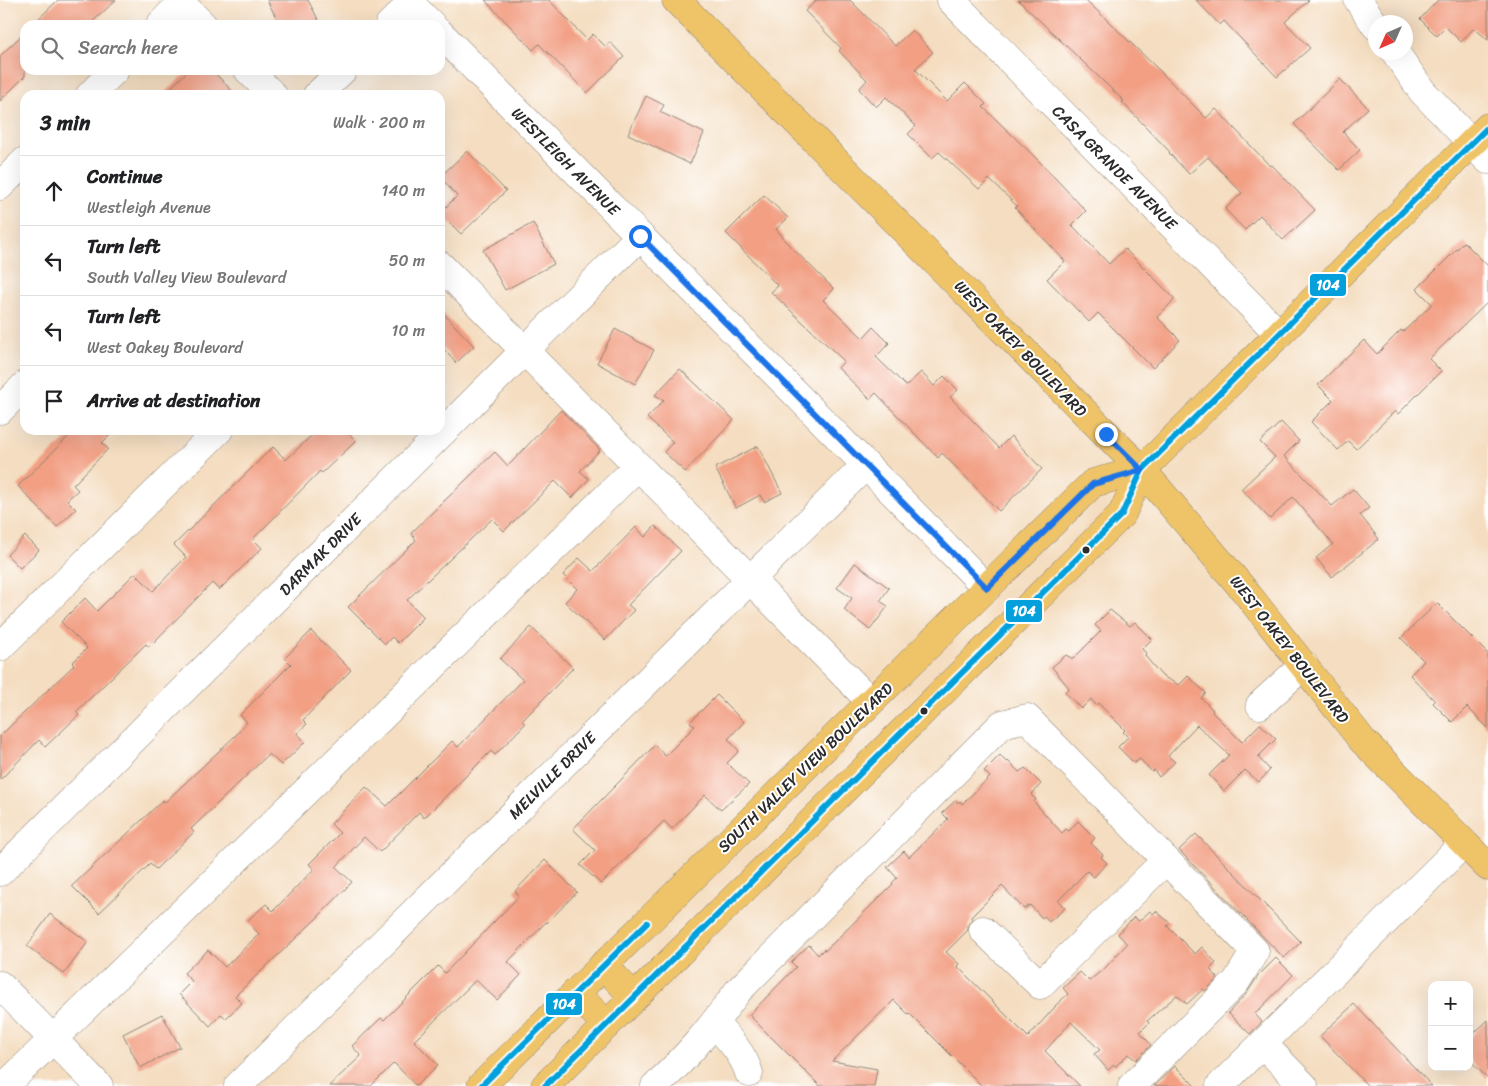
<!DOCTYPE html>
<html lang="en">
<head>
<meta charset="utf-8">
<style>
	:root { --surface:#fff; --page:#f6f6f6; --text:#202124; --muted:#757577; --line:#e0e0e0 }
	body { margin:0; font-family:Sriracha,sans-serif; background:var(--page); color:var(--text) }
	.controls { position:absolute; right:15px; bottom:15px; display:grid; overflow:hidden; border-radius:10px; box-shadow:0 5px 20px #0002 }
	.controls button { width:45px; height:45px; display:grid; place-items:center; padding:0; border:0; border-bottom:1px solid var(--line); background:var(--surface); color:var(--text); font:25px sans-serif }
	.compass { position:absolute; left:1368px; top:15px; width:45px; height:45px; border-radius:50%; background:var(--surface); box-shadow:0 5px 20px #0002; rotate:225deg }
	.stop { position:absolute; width:15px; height:15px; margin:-11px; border:4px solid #1a73e8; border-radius:50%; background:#fff }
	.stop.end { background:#1a73e8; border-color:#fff; box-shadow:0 1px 5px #0008 }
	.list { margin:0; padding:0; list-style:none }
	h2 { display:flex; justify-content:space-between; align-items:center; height:65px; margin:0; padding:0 20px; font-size:21px }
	h2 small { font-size:16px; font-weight:400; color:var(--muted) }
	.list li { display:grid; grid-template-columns:32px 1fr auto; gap:15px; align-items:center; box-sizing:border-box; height:70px; padding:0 20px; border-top:1px solid var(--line) }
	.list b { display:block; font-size:19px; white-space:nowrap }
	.list p { margin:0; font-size:16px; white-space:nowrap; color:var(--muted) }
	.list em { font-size:16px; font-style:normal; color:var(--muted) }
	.icon { flex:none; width:28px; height:28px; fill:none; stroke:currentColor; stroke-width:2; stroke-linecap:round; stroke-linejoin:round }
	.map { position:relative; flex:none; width:1488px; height:1086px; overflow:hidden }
	.search { position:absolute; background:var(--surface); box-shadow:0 5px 20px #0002; left:20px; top:20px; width:425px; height:55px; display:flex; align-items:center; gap:12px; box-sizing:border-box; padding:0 18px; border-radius:15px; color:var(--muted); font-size:19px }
	.panel { position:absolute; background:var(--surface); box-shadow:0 5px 20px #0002; left:20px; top:90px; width:425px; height:345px; border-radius:15px }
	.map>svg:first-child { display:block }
	.building { fill:#f29f83 }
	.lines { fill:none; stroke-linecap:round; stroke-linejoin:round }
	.minor-casing { stroke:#908476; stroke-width:29 }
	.major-casing { stroke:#908476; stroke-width:29 }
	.minor { stroke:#fff; stroke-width:28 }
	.major { stroke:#efc469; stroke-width:28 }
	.bus-1-casing { stroke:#fff; stroke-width:10 }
	.bus-1 { stroke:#04a0db; stroke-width:6 }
	.route { stroke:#1a73e8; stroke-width:6 }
	.bus-dot { fill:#2b2b2b; stroke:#fff; stroke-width:2 }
	.labels { text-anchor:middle; stroke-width:4; stroke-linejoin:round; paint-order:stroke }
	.street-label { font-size:16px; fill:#2b2b2b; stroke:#fff }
	.line-badge { stroke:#fff; stroke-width:2 }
	.badge-label { font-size:14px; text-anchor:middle; font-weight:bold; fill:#fff }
</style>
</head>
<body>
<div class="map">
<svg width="1488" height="1086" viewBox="0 0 1488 1086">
	<rect width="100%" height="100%" fill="#fff"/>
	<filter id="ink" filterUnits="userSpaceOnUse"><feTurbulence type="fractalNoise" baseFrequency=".02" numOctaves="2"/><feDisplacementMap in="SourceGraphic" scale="10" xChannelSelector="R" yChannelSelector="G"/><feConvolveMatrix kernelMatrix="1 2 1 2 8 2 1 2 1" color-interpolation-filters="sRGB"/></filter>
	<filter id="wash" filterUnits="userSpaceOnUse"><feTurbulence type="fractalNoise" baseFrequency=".0096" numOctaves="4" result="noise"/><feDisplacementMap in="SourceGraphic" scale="20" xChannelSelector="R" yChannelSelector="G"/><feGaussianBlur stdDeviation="1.12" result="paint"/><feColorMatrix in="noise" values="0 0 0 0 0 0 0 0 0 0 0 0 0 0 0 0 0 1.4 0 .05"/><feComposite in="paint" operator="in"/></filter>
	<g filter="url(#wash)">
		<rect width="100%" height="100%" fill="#f4ddc0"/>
		<g id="blocks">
			<g class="building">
				<path d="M58 0H116L89 25H32Z"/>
				<path d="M267 0H308L321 25H280Z"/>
				<path d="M485 0H549L587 40 593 34 605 46 610 42 624 57 587 93 539 44 533 50Z"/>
				<path d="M817 0H850L895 46 912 30 933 52 915 69 947 101 965 83 986 104 983 107 1039 161 1086 211 1072 225 1109 264 1125 249 1175 299 1157 317 1180 340 1153 368 1098 313 1089 322 1047 279 1065 261 1015 208 1017 206 989 179 979 189 939 152 932 158 908 134 916 126 886 97 876 107 859 89 867 80 839 51 841 48 805 11Z"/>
				<path d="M1018 0H1086L1158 69 1206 118 1216 109 1270 166 1272 165 1315 210 1283 240 1260 215 1245 230 1225 209 1242 193 1208 157 1189 174 1169 153 1170 152 1122 102 1124 101Z"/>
				<path d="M1196 0H1309L1285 22 1310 48 1277 77 1224 21 1220 25Z"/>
				<path d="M1438 0H1488V40L1474 28 1461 42 1446 27 1437 36 1420 19Z"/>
				<path d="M25 32V76L0 101V56Z"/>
				<path d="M189 70H212L236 95H163Z"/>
				<path d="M1340 79 1368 108 1343 132 1360 150 1339 170 1294 124Z"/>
				<path d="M646 96 664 105 660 112 704 133 690 164 628 134Z"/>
				<path d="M467 151 506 191 461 234 440 213 457 196 440 177Z"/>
				<path d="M764 195 788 218 776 229 784 238 783 239 834 289 823 300 863 338 873 327 889 343 876 357 906 386 921 372 934 386 944 376 958 390 950 397 999 448 1011 436 1042 469 999 511 942 453 938 458 876 393 870 399 838 368 844 361 771 292 778 286 726 233Z"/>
				<path d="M533 223 554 264 505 290 483 250Z"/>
				<path d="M1464 242 1488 266V302L1429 359 1441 371 1398 414 1395 411 1356 449 1348 441 1338 450 1311 422 1333 400 1318 385 1364 340 1377 354 1401 330 1403 332 1432 304 1417 289Z"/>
				<path d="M440 310 474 346 456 363 440 345Z"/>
				<path d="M615 329 654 350 635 384 597 363Z"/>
				<path d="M680 369 734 420 685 472 664 452 673 442 647 418 664 400 655 395Z"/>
				<path d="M561 410 600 450 580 471 589 479 572 498 555 481 504 531 492 519 407 600 424 617 398 643 392 637 385 644 348 607 416 540 411 533 495 452 508 466Z"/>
				<path d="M1281 422 1299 441 1284 456 1332 506 1353 489 1369 508 1360 515 1379 539 1332 577 1316 558 1333 544 1293 497 1270 519 1241 489 1275 457 1260 442Z"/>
				<path d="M75 430H115L102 443 108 449 73 485 78 490 67 500 76 509 57 527 18 486Z"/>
				<path d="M317 430H345L356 441 322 473 320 471 253 539 262 548 219 590 212 583 149 647 146 644 76 712 79 715 45 747 39 740 0 780V736L74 665 72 663 87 648 61 622 85 598 97 611 135 573 153 591 186 557 174 545 273 447 286 460Z"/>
				<path d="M758 446 782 493 764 502 760 495 736 508 715 468Z"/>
				<path d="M655 526 681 551 628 605 634 610 605 640 565 602 577 589 563 575 579 558 593 571 636 527 645 537Z"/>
				<path d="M25 536 39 550 20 568 7 555Z"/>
				<path d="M855 563 889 588 880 601 888 606 870 630 844 610 852 598 837 588Z"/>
				<path d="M1437 603 1488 654V728L1467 707 1452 722 1433 703 1435 701 1410 675 1424 661 1401 638Z"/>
				<path d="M1110 610 1130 626 1135 622 1152 639 1142 649 1146 653 1145 656 1162 676 1179 685 1188 676 1206 693 1201 698 1213 710 1212 712 1242 742 1260 724 1276 739 1258 757 1270 770 1259 782 1245 770 1224 791 1209 775 1229 755 1197 725 1168 756 1175 762 1159 777 1154 770 1152 772 1140 759 1134 763 1118 747 1128 737 1123 732 1125 730 1098 703 1096 705 1091 699 1081 709 1065 692 1069 688 1052 667 1066 655 1073 659 1101 631 1095 625Z"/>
				<path d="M531 627 573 668 522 721 525 724 495 755 491 751 424 818 419 812 380 852 364 837 336 867 352 882 316 919 235 996 242 1003 226 1018 221 1014 210 1026 179 994 192 981 184 973 208 950 225 967 259 934 247 921 266 904 273 911 314 869 309 864 340 833 331 824 366 787 387 806 452 741 458 747 523 680 500 659Z"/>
				<path d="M311 631 351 670 303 720 307 724 297 733 305 742 281 765 269 754 191 829 194 832 156 869 150 864 99 913 72 886 163 800 165 802 236 735 247 722 240 715 291 664 285 658Z"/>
				<path d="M717 695 744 722 728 739 739 751 727 763 749 784 721 810 705 795 672 829 664 821 601 884 580 865 595 850 573 829 655 745 665 756 695 726 690 722Z"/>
				<path d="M1000 755 1006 762 1008 761 1019 772 1025 768 1041 784 1031 795 1036 799 1034 802 1062 833 1066 829 1069 831 1078 821 1095 838 1091 843 1103 855 1101 857 1107 863 1094 877 1087 871 1058 901 1065 908 1049 922 1044 916 1042 918 1030 905 1024 909 1002 886 971 917 972 919 968 926V930L946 952 959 964 957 966 1028 1037 1055 1007V1006L1068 994 1063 988 1080 972 1089 981 1105 968 1127 944 1118 934 1134 917 1139 921 1150 911 1153 914 1156 911 1170 923 1167 926 1195 954 1202 947 1216 963 1210 969 1218 978 1205 991 1203 989 1187 1004 1177 995 1147 1021 1149 1023 1140 1032 1151 1045 1136 1060 1128 1054 1116 1066 1114 1065 1108 1070 1094 1054 1100 1050 1071 1022 1045 1051 1080 1086H982L909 1013 908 1014 894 1000 832 1061 877 1069 874 1086H820L749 1015 796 967 791 962 809 945 818 955 824 949 825 951 893 884 892 883 897 878 887 867 904 851 909 857 948 819 942 813 956 800 958 803 960 801 962 804 990 777 984 771Z"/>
				<path d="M1196 834 1301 942 1284 958 1179 850Z"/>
				<path d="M545 860 577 892 547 923 546 922 508 962 521 975 497 1000 476 980 414 1041 438 1065 416 1086 394 1063 371 1086H329L361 1056 352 1046 381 1018 384 1020 438 966 445 973 519 896 515 891Z"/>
				<path d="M50 914 88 942 64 974 27 946Z"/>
				<path d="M1276 958 1293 975 1255 1014 1262 1022 1250 1034 1228 1013 1247 993 1258 976Z"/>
				<path d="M1354 1004 1432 1086H1368L1320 1036Z"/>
				<path d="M162 1014 180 1047 140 1068 123 1034Z"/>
				<path d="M1488 1020V1079L1469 1059V1038Z"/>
				<path d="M1175 1066 1195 1086H1154Z"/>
			</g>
		</g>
	</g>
	<g filter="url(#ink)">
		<use href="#blocks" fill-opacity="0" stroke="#908476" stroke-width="1"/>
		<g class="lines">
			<g class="minor-casing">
				<g id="minor">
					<path d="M178 0 203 25"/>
					<path d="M407 0 432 25"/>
					<path d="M951 0 1279 334"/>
					<path d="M1358 0 1376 26"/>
					<path d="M160 25 181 3"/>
					<path d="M389 25 411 4"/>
					<path d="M440 33 987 588"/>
					<path d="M1395 52 1422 91 1488 160"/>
					<path d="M248 70 273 95"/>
					<path d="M90 95 115 70"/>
					<path d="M317 95 343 70"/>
					<path d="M0 186 25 161"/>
					<path d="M440 265 871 702"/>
					<path d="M0 410 25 385"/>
					<path d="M0 647 219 430"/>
					<path d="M1260 705 1304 665"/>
					<path d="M0 872 640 236"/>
					<path d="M983 930 1040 985 1166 860"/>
					<path d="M0 985 99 1086"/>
					<path d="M714 1023C728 1038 743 1053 749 1073"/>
					<path d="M1263 1044 1304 1086"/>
					<path d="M5 1086 638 466"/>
					<path d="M238 1086 866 465"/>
					<path d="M655 1086C687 1058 713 1025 738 991L1002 724 1027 718 1255 951 1236 982 1132 1086"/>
					<path d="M1220 1086 1464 843"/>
				</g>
			</g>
			<g class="major-casing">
				<g id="major">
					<path d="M676 0 1142 470 1244 590 1362 740 1488 867"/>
					<path d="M603 965 634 997"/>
					<path d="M575 993 607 1025"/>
					<path d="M481 1086 1093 483 1142 470"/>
					<path d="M545 1086 1122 514 1142 470 1488 127"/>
				</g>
			</g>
			<use href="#minor" class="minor"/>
			<use href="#major" class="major"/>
			<g class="bus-1-casing">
				<g id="bus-1">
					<path d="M481 1086 647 923"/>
					<path d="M545 1086 1122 514 1142 470 1488 127"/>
				</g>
			</g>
			<use href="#bus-1" class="bus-1"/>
		</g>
	</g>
	<g class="lines" filter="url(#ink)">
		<path class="route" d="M640 236 987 588 1093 484 1142 470 1106 434"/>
	</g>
	<g class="bus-dot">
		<circle cx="1086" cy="550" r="4.5"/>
		<circle cx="924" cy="711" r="4.5"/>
	</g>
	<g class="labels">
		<g class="street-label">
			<text transform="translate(566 161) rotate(45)" y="6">WESTLEIGH AVENUE</text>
			<text transform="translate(1115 167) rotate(45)" y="6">CASA GRANDE AVENUE</text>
			<text transform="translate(1021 348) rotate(46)" y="6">WEST OAKEY BOULEVARD</text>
			<text transform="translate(320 554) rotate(-45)" y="6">DARMAK DRIVE</text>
			<text transform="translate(1290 649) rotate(52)" y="6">WEST OAKEY BOULEVARD</text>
			<text transform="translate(805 767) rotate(-44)" y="6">SOUTH VALLEY VIEW BOULEVARD</text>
			<text transform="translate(552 775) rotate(-45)" y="6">MELVILLE DRIVE</text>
		</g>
	</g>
	<g class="line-badge">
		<rect x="1309" y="273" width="38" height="24" rx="5" fill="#04a0db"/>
		<rect x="1005" y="599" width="38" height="24" rx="5" fill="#04a0db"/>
		<rect x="545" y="992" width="38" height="24" rx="5" fill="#04a0db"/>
	</g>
	<g class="badge-label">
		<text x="1328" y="290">104</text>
		<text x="1024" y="616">104</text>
		<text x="564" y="1009">104</text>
	</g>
</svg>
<div class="controls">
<button>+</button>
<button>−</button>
</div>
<svg class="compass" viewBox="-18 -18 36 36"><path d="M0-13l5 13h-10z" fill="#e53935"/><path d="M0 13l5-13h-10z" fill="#757577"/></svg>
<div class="stop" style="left:640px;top:236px"></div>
<div class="stop end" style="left:1106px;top:434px"></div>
<div class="search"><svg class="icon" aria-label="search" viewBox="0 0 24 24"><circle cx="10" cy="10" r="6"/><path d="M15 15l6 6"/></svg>Search here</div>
<section class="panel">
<h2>3 min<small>Walk · 200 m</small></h2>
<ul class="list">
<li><svg class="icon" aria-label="ahead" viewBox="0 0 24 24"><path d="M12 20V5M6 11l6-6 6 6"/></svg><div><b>Continue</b><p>Westleigh Avenue</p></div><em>140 m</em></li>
<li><svg class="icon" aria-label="left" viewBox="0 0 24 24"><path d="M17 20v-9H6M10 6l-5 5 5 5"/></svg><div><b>Turn left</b><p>South Valley View Boulevard</p></div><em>50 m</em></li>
<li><svg class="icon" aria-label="left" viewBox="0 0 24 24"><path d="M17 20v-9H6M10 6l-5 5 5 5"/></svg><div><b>Turn left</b><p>West Oakey Boulevard</p></div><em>10 m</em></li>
<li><svg class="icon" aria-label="arrive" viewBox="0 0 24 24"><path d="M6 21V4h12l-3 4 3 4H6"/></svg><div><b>Arrive at destination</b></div></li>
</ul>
</section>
</div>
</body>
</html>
